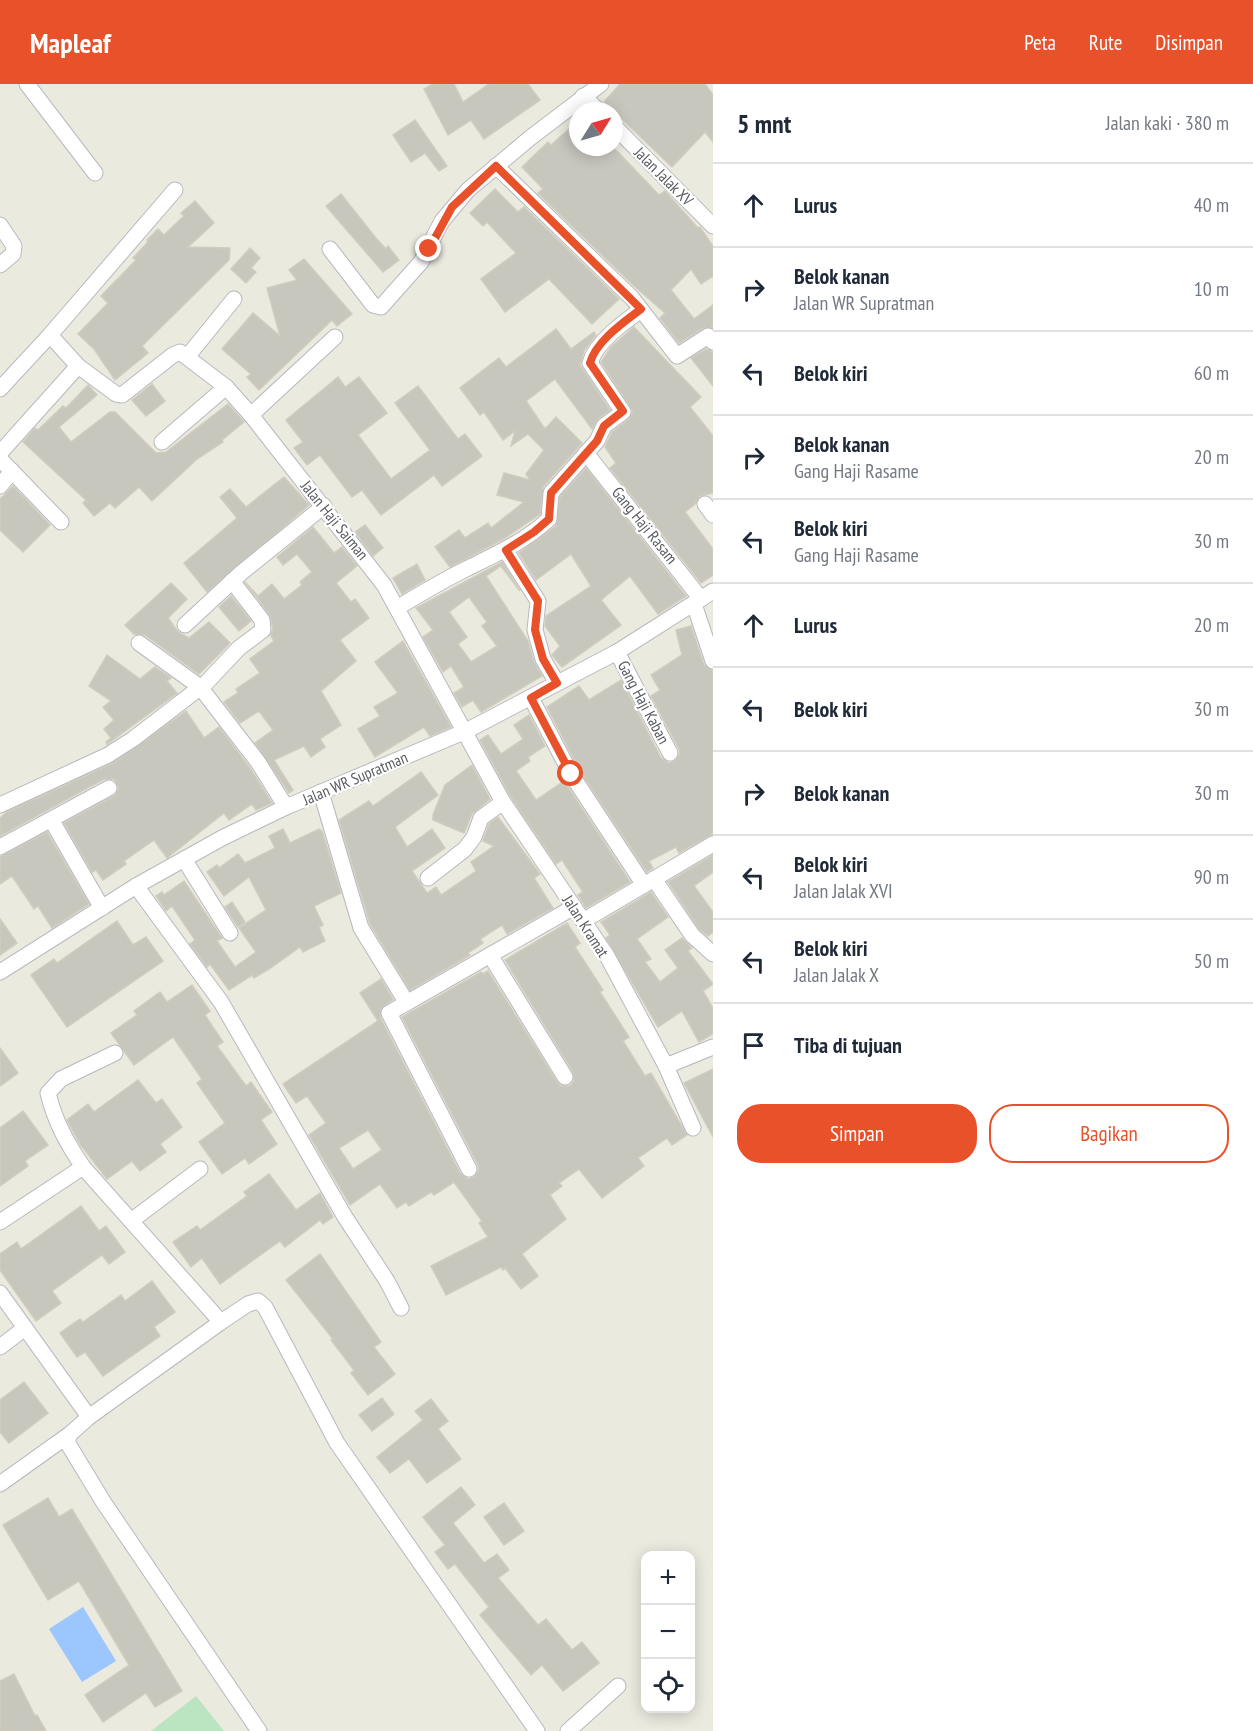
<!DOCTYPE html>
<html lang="id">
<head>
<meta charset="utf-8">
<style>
	:root { --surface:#fff; --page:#f2f2f3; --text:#1f2937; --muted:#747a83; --line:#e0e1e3; --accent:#e85129 }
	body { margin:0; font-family:"PT Sans Narrow",sans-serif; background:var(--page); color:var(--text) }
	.controls { position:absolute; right:18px; bottom:18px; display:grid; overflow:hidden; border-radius:12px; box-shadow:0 3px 15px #0003 }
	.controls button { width:54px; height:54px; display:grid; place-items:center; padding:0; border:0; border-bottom:2px solid var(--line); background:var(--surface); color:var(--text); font:30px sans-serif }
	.compass { position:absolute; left:569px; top:18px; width:54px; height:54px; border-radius:50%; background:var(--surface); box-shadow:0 3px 15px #0003; rotate:53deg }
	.stop { position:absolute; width:18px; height:18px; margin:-14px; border:4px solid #e85129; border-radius:50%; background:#fff }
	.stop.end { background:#e85129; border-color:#fff; box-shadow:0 2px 6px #0008 }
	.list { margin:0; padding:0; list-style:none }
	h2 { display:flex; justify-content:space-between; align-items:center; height:78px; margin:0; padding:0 24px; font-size:26px }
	h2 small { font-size:20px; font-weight:400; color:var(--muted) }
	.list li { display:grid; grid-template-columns:39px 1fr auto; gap:18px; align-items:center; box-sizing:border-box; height:84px; padding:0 24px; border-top:2px solid var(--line) }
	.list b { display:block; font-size:22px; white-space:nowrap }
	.list p { margin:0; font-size:20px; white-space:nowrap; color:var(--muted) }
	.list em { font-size:20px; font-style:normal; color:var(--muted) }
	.actions { display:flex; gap:12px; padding:18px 24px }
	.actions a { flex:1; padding:14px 0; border:2px solid var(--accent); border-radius:24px; text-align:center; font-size:21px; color:var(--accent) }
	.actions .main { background:var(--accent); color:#fff }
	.icon { flex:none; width:33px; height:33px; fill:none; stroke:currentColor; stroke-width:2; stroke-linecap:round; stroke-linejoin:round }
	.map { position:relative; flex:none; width:713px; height:1647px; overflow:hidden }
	header { display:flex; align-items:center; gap:36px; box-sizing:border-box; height:84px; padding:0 30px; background:var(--accent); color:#fff }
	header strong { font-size:28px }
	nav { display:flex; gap:33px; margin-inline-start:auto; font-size:21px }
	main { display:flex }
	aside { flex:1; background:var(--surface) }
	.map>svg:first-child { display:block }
	.green { fill:#bbe4c0 }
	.water { fill:#9cc6fe }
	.building { fill:#c8c7be; stroke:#d0cdbe; stroke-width:1.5; fill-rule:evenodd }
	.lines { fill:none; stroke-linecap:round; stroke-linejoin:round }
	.minor-casing { stroke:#b7b9be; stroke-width:17 }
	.minor { stroke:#fff; stroke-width:15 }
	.route { stroke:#e85129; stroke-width:8 }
	.labels { text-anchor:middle; stroke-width:4.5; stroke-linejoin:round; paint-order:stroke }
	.street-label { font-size:16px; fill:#585b60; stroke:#fff }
</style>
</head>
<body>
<header>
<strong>Mapleaf</strong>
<nav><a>Peta</a><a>Rute</a><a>Disimpan</a></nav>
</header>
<main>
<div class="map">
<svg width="713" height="1647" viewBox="0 0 713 1647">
	<rect width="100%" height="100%" fill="#ebeadf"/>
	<path class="green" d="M196 1612 224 1647H151Z"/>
	<path class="water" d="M83 1523 116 1577 82 1598 49 1545Z"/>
	<g class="building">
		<path d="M433 0H454L463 18 489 0H528L540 16 484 55 471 36 448 51 424 5Z"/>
		<path d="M620 0H705L713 11V58L705 48 672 83 604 18Z"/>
		<path d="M415 36 447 82 439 87 425 69 411 78 393 51Z"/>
		<path d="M578 37V63H611L617 67 659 111 665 107 698 144 700 143 713 162V192L701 200 691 185 671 206 694 235 713 221V244H703L679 259 660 234 665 229 633 201 538 109 543 105 522 83 548 58 551 61Z"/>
		<path d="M495 105 518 128 524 123 619 215 592 240 549 195 505 228 481 195 516 169 487 138 483 142 470 129Z"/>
		<path d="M341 110 375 153 386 165 388 162 399 176 383 188 326 122Z"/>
		<path d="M195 117 214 139 188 163 230 164 229 176 142 262 148 269 115 296 94 265 78 250 108 219 101 212 136 176 133 174 148 158 147 156 158 145 164 151 184 132 181 129Z"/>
		<path d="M250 164 260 174 251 184 256 188 246 199 231 185Z"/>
		<path d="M304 175 352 230 337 242 332 236 259 306 247 293 251 290 222 265 253 229 280 252 267 204 297 196 289 186Z"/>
		<path d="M634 243 701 313 690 323 713 352V409L700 412 695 420 685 428 713 465V491L701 499 610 384 616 379 605 363 612 348 629 335 633 327 601 278 611 263Z"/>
		<path d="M556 245 571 265 594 248 596 251 584 267 580 281 610 326 598 335 592 345 555 295 526 317 545 345 556 333 582 359 543 403 540 430 505 454 450 483 435 463 459 446 465 454 488 439 491 444 524 418 497 411 504 389 530 396 526 390 544 366 528 350 511 362 515 347 503 356 484 328 480 331 460 304 499 274 506 283Z"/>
		<path d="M706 265 713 268V302L691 274Z"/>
		<path d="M338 293 345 303 359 293 387 329 358 351 391 395 430 366 395 319 418 302 458 355 465 350 482 372 442 402 434 391 381 431 362 406 352 413 320 371 307 381 294 364 303 358 286 336Z"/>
		<path d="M152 300 165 317 146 332 132 316Z"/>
		<path d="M88 301 97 311 59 343 71 358 110 328H115L156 369 166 368 228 320 244 338 222 356 223 358 197 375 152 417 139 403 115 424 110 419 94 432 83 419 86 416 23 358 35 344 38 346 63 322 66 324Z"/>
		<path d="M586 384 686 512 658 530 630 492 601 516 621 541 562 583 552 571 560 562 545 542 546 532 591 502 571 470 536 496 519 469 556 442 560 413Z"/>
		<path d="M284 393 309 421 207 508 184 479 237 434 220 413 230 405 246 423Z"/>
		<path d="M13 402 50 441 23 468 0 446V415Z"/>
		<path d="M365 441 383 464 373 472 355 448Z"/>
		<path d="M313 443 334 469 342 463 357 482 336 499 351 518 355 515 369 534 340 556 356 577 321 607 341 641 320 655 325 663 311 673 304 662 274 676 293 706 289 709 255 659 273 646 259 627 240 639 224 618 238 609 236 605 260 589 250 575 274 557 271 552 273 545 270 531 245 498 258 512 272 500 284 515 302 501 300 498 312 488 297 470 283 481 277 473Z"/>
		<path d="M502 478 520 507 501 482 486 492 528 557 534 578 542 592 481 628 473 616 462 623 454 609 464 603 451 582 443 588 423 553 433 546 416 524ZM469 513 487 538 482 542 497 562 471 578 458 560 467 553 449 528Z"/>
		<path d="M417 480 425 496 402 510 393 494Z"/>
		<path d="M171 499 187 515 168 534 178 548 189 554 209 538 230 559 199 590 145 551 134 550 125 541Z"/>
		<path d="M231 512 251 537 239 547 219 523Z"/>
		<path d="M691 542 704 581 713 587V750L679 769 676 763 649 777 653 784 647 788 579 685 547 623 579 602 589 616 621 596 661 674 669 679 675 677 680 670 679 665 651 612 660 606 651 591 682 571 676 546Z"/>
		<path d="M403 557 451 643 430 652 424 643 375 673 358 645 380 632 374 623 398 609 375 578Z"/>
		<path d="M107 571 140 595 155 583 171 594 167 597 177 609 107 660 106 658 111 654 104 645 114 636 103 623 111 617 89 602Z"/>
		<path d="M186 627 204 654 219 643 250 684 272 719 256 726 252 720 229 736 224 729 167 774 154 756 124 777 126 780 103 796 96 786 92 788 64 739 114 712 119 704 114 695H104L0 752V734L7 728 113 679Z"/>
		<path d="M529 631 545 662 528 673 530 677 516 687 536 716 564 697 630 798 586 824 578 811 583 808 562 776 556 780 511 713 480 656 488 651 501 670 523 655 514 641Z"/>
		<path d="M472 681 490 715 472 730 464 749 433 736V731L445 701Z"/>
		<path d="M421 688 438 711 395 743 407 763 432 745 445 764 412 787 427 809 436 803 441 811 476 787 471 778 494 762 483 757 489 740 498 733 540 790 534 794 553 824 507 850 502 841 480 855 483 859 468 869 470 871 410 906 370 840 339 736 369 717 373 722Z"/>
		<path d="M283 745 290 759 319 745 322 747 341 809 314 822 323 841 319 843 325 857 303 868 300 863 269 885 254 894 252 891 229 906 210 880 207 883 190 860 195 856 172 822 166 827 156 812 162 808 164 811 184 797 222 854 217 857 235 883 256 868 239 844 266 826 249 793 224 812 207 788 217 781 219 784 238 770 245 779 275 764 269 752Z"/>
		<path d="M47 748 89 820 52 844 38 822 34 825 12 792 0 800V773Z"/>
		<path d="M713 771V788L694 802 713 828V848L708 852 699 845 668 798Z"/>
		<path d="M651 808 668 833 637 855 651 875 645 878 660 898 678 884 665 866 682 854 692 864 688 867 713 900 703 907 713 924V950L699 958 682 927 658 943 606 854 610 851 601 838Z"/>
		<path d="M232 818 245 838 238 843 225 823Z"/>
		<path d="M0 835 17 859 0 871Z"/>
		<path d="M117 837 133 861 146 853 163 877 67 943 31 891 54 875 57 879Z"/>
		<path d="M567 839 580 859 575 863 603 906 600 908 629 953 623 957 645 992 651 989 687 1051 672 1061 667 1054 638 1074 644 1082 602 1114 579 1085 559 1099 562 1102 550 1111 566 1135 522 1170 538 1192 521 1205 505 1184 503 1186 501 1183 446 1211 431 1182 488 1153 479 1139 482 1137 454 1098 434 1111 431 1108 409 1122 406 1118 397 1124 380 1100 350 1121 309 1051 326 1039 307 1012 296 1019 283 1000 378 937 360 909 381 895 393 915 381 924 380 933 460 1089 468 1095 474 1093 479 1086 478 1081 402 933 481 888 483 890 488 887 557 998 561 1002H570L574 997 573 988 505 876ZM368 1046 382 1066 353 1085 339 1064Z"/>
		<path d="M192 901 210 927 205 931 223 958 217 962 246 1002 251 998 272 1028 261 1036 277 1060 249 1080 245 1074 222 1090 199 1058 225 1039 197 999 202 995 173 953 134 981 111 949 137 931 134 927 160 908 167 918Z"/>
		<path d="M0 964 18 989 0 1002Z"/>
		<path d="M713 985V1053L684 999Z"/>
		<path d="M138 996 156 1019 162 1015 182 1043 160 1060 166 1068 140 1087 132 1077 107 1095 80 1060 67 1036 88 1020 94 1028Z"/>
		<path d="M23 1027 48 1061 25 1077 28 1082 0 1102V1044Z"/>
		<path d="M269 1090 296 1126 320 1109 333 1133 323 1140 320 1136 285 1163 280 1157 220 1200 202 1174 191 1183 173 1158 197 1142 200 1146 247 1112 244 1108Z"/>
		<path d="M81 1122 99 1147 106 1142 125 1168 109 1180 102 1171 52 1207 61 1219 36 1237 0 1186V1170L17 1158 21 1165Z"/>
		<path d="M320 1170 381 1258 374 1263 395 1290 368 1311 351 1289 354 1286 331 1256 333 1255 286 1196Z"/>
		<path d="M152 1197 175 1228 154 1243 160 1252 103 1292 85 1268 77 1273 60 1249 80 1235 83 1238 121 1211 125 1217Z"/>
		<path d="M24 1298 48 1329 9 1359 0 1348V1316Z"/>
		<path d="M382 1314 394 1330 372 1347 359 1331Z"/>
		<path d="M431 1315 448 1337 438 1345 461 1375 427 1399 409 1375 390 1389 377 1373 423 1336 415 1327Z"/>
		<path d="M461 1403 475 1421 453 1439 484 1479 497 1470 509 1486 498 1494 538 1541 546 1535 572 1566 582 1558 599 1579 563 1607 542 1581 531 1591 480 1531 489 1523 455 1480 448 1485 435 1468 445 1461 423 1433Z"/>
		<path d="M48 1414 59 1433 72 1425 182 1607 155 1623 146 1609 103 1638 85 1611 129 1581 79 1497 48 1516 3 1441Z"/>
		<path d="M504 1419 524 1447 504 1461 484 1433Z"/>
		<path d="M14 1590 35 1632 37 1631 46 1647H0V1597Z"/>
	</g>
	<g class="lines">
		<g class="minor-casing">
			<g id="minor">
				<path d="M27 0 95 89"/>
				<path d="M583 12 599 27"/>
				<path d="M614 42 713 142"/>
				<path d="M496 82 632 214 677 272 708 252 713 258"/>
				<path d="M0 141 14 162 13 170 0 181"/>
				<path d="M330 165 373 221 381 223 421 178 442 137 468 106 530 54 601 0"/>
				<path d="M50 251 175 106"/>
				<path d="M335 253 251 331 384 501 503 718 607 872 666 982 693 1044"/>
				<path d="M187 273 234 215"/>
				<path d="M0 305 50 251 78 282 116 310 122 311 173 271 180 268 226 303 251 331"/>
				<path d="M162 358 226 303"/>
				<path d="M0 369 78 282"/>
				<path d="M586 369 701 515"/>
				<path d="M0 375 61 438"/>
				<path d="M0 402 12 387"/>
				<path d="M705 420 713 431"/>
				<path d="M506 467 538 517 535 546 543 575 557 599"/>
				<path d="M694 520 713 577"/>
				<path d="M397 524C420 510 442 497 466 485 496 470 524 458 549 435L551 409 597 357 604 342 623 328 590 279C596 258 624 238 641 226"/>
				<path d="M185 541 241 489 324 422"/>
				<path d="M139 559 200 603 258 678 286 723"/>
				<path d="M617 568 670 669"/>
				<path d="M531 614 571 690 644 801"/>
				<path d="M321 708 361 844 407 919"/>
				<path d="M0 721 108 671 133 655 206 599 239 564 263 546 262 536 232 497"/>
				<path d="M52 737 102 824"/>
				<path d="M0 763 109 704"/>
				<path d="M184 775 230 849"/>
				<path d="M428 794 465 765 474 753 481 734 503 718"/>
				<path d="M654 795 713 760"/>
				<path d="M136 802 221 918 345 1133 387 1197 401 1224"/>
				<path d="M583 837 654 795 692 851 713 870"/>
				<path d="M490 871 565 993"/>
				<path d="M0 888 136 802 222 754 286 723 466 647 617 568 713 507"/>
				<path d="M115 969 61 995 48 1009C55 1038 67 1059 83 1083L221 1238 248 1220 258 1217 265 1223 337 1359 537 1647"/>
				<path d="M666 982 713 963"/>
				<path d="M469 1085 389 929 574 823"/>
				<path d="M131 1137 200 1085"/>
				<path d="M0 1138 83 1083"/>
				<path d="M0 1209 89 1333"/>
				<path d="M221 1238 89 1333 70 1350 67 1358 104 1419 259 1647"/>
				<path d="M0 1263 25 1244"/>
				<path d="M0 1400 70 1350"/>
				<path d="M568 1647 618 1602"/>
			</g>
		</g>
		<use href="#minor" class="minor"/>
	</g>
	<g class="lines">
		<path class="route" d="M429 165 452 123 496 82 641 225C624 238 596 257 590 279L623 327 604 342 597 357 551 409 549 435 534 448 506 466 538 517 535 546 543 575 557 599 531 614 571 690"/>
	</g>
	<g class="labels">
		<g class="street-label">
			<text transform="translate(664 92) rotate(45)" y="6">Jalan Jalak XV</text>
			<text transform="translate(335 436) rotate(51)" y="6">Jalan Haji Saiman</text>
			<text transform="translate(645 441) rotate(51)" y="6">Gang Haji Rasam</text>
			<text transform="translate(644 618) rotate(62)" y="6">Gang Haji Kaban</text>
			<text transform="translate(355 694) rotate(-23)" y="6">Jalan WR Supratman</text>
			<text transform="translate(586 842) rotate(57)" y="6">Jalan Kramat</text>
		</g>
	</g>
</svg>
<div class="controls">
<button>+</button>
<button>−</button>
<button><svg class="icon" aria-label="locate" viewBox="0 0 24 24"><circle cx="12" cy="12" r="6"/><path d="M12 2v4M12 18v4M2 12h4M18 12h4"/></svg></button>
</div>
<svg class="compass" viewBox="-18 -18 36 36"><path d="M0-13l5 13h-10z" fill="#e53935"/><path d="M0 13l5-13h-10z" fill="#747a83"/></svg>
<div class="stop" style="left:571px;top:690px"></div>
<div class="stop end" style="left:429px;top:165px"></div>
</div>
<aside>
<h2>5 mnt<small>Jalan kaki · 380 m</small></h2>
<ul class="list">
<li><svg class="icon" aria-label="ahead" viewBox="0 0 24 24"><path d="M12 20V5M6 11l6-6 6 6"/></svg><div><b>Lurus</b></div><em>40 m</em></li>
<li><svg class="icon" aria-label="right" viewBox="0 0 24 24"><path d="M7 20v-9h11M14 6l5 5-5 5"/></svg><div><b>Belok kanan</b><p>Jalan WR Supratman</p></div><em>10 m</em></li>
<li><svg class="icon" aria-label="left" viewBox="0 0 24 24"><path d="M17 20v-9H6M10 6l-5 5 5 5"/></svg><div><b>Belok kiri</b></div><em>60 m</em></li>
<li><svg class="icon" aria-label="right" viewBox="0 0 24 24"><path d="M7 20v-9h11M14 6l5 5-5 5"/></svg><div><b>Belok kanan</b><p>Gang Haji Rasame</p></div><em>20 m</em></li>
<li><svg class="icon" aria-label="left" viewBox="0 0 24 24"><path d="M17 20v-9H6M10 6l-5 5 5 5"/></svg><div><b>Belok kiri</b><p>Gang Haji Rasame</p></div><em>30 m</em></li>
<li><svg class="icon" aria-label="ahead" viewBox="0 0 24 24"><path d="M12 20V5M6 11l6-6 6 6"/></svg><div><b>Lurus</b></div><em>20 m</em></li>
<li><svg class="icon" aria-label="left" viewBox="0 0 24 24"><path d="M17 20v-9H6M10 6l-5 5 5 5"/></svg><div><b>Belok kiri</b></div><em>30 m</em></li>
<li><svg class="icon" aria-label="right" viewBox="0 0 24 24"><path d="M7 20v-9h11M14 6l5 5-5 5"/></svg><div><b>Belok kanan</b></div><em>30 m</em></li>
<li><svg class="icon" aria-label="left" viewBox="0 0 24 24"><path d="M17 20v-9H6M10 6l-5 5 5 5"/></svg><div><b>Belok kiri</b><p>Jalan Jalak XVI</p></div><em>90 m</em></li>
<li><svg class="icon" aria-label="left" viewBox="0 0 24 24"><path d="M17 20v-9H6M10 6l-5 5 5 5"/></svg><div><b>Belok kiri</b><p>Jalan Jalak X</p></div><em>50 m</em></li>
<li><svg class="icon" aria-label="arrive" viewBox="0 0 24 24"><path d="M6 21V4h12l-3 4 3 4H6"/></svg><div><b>Tiba di tujuan</b></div></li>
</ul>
<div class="actions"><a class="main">Simpan</a><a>Bagikan</a></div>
</aside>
</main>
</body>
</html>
